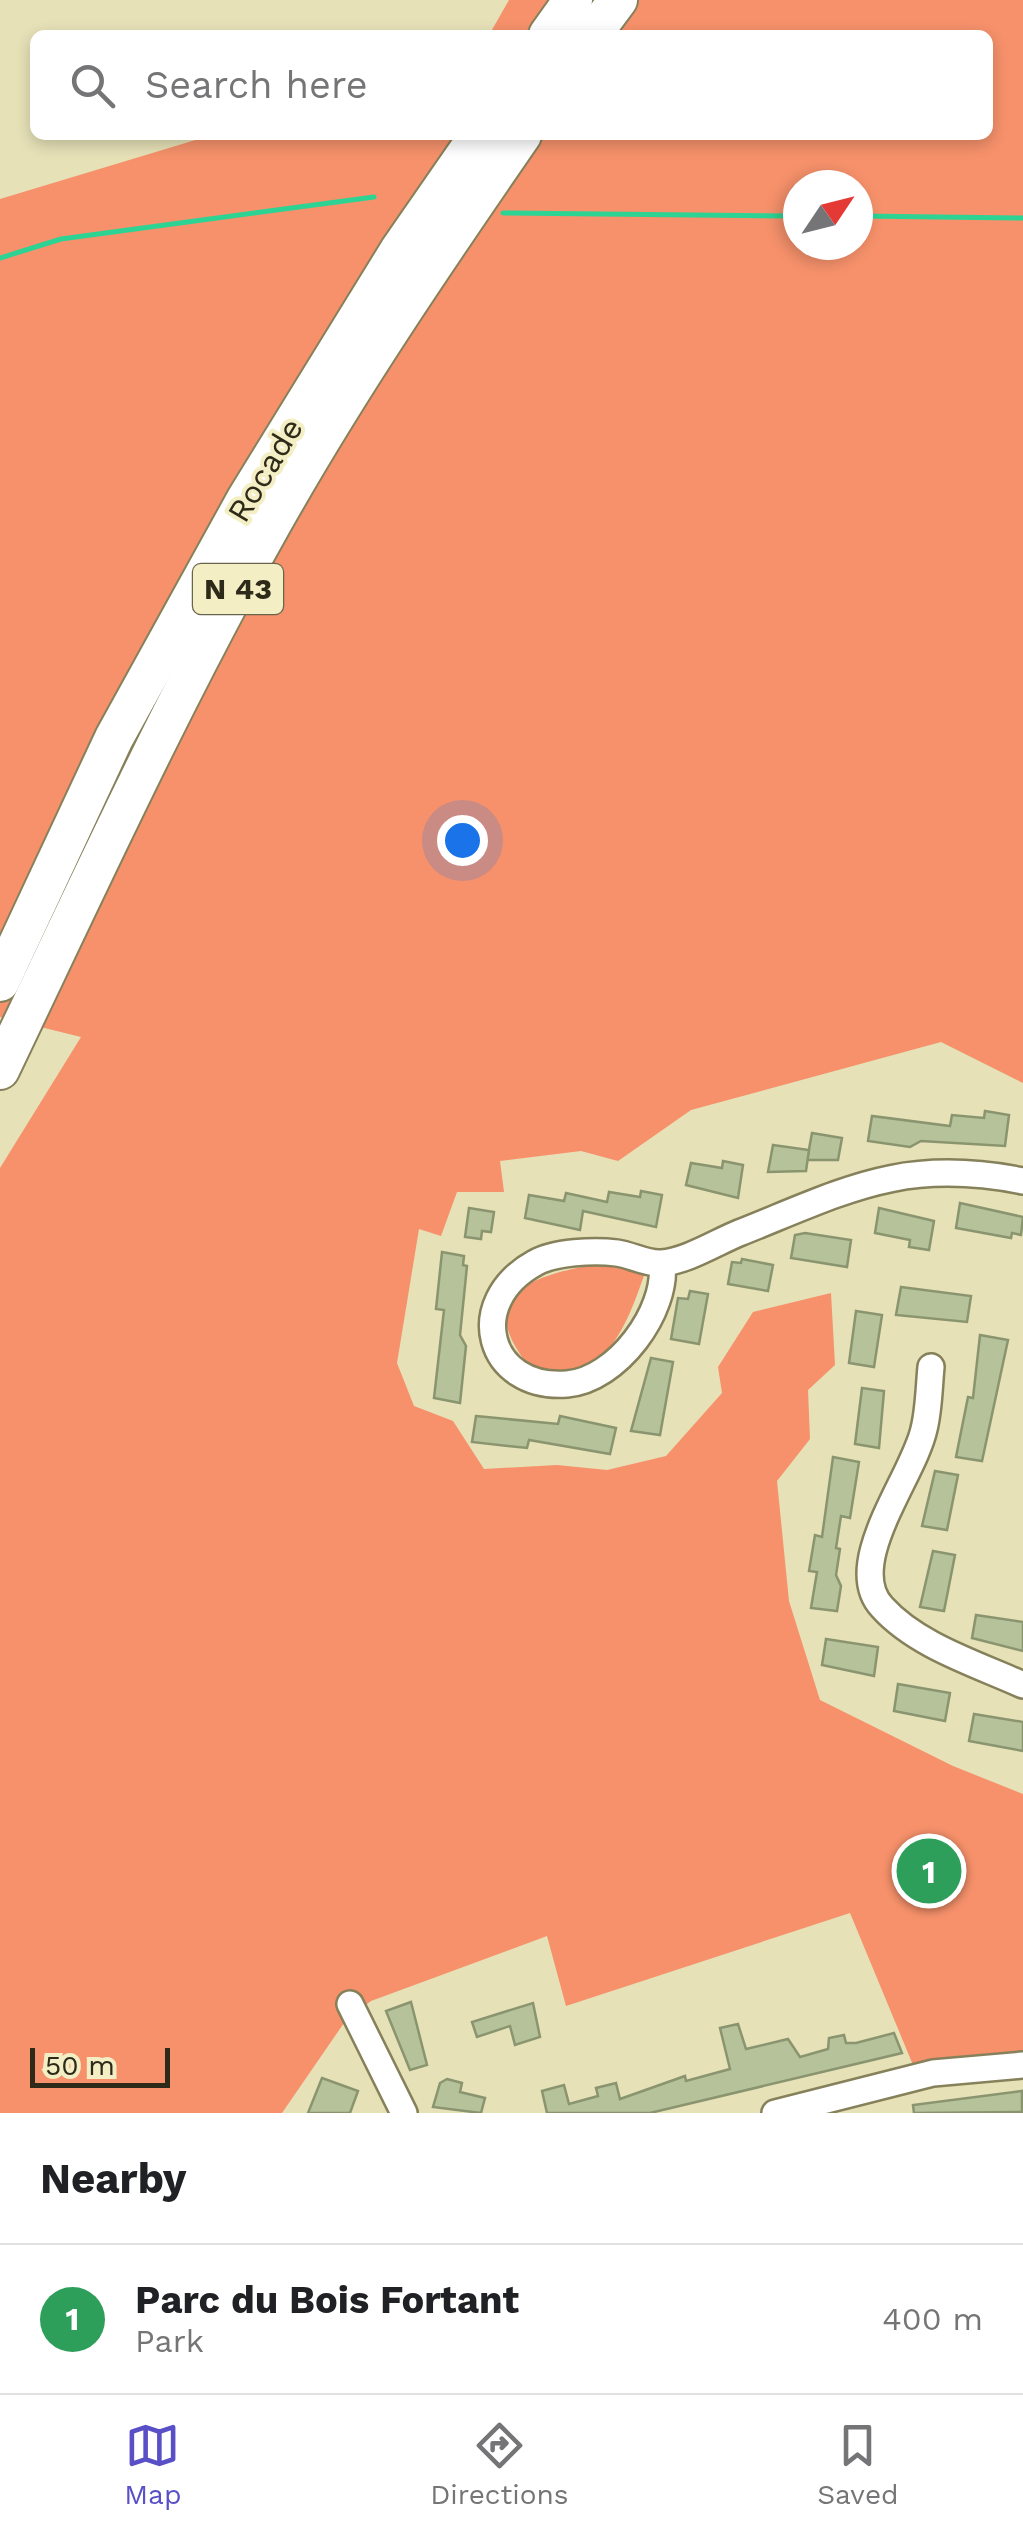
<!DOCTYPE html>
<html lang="en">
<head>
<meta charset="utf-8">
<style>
	:root { --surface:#fff; --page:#f6f6f6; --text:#202124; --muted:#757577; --line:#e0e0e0; --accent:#5950c8 }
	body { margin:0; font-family:"Work Sans",sans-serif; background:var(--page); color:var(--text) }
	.compass { position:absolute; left:783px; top:170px; width:90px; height:90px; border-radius:50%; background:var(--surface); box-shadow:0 5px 15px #0003; rotate:55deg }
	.scale { position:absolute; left:30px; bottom:25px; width:140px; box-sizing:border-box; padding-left:10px; border:5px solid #2d2a1a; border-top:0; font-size:28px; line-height:35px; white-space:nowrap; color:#2d2a1a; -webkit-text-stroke:8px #f4eec4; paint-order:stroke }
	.you { position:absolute; left:462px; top:840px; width:35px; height:35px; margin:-25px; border:8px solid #fff; border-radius:50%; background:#1a73e8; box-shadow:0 0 0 15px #1a73e833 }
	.badge { display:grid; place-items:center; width:65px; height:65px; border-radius:50%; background:var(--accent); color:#fff; font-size:32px; font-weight:700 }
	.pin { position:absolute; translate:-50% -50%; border:5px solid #fff; box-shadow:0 2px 10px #0006 }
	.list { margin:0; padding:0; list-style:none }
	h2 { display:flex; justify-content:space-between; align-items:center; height:130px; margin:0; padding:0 40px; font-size:42px }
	h2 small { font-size:32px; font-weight:400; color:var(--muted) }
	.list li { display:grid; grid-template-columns:65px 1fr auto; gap:30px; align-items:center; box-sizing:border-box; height:150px; padding:0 40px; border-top:2px solid var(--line) }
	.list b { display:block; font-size:38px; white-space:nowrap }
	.list p { margin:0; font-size:32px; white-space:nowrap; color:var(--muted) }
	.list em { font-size:32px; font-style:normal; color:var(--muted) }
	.icon { flex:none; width:55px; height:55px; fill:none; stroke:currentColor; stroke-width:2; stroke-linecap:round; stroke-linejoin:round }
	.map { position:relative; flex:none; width:1023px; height:2113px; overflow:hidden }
	.search { position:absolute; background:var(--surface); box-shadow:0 5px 15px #0003; left:30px; right:30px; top:30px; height:110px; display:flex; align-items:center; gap:25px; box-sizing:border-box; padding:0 35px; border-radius:15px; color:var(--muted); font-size:38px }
	.sheet { height:280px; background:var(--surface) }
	nav { display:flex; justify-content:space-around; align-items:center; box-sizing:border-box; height:140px; border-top:2px solid var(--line); background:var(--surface); font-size:28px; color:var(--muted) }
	nav a { display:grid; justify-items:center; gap:5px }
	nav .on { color:var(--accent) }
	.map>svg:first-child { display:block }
	.green { fill:#f6916b; fill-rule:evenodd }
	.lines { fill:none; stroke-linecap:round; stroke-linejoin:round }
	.stream { stroke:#2dd393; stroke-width:5 }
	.building { fill:#b6c29a; stroke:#8a9570; stroke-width:2.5 }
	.minor-casing { stroke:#86815a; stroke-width:30 }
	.highway-casing { stroke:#86815a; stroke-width:42 }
	.minor { stroke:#fff; stroke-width:25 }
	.highway { stroke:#fff; stroke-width:38 }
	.labels { text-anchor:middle; stroke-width:8; stroke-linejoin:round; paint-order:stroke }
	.shield { fill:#f4eec4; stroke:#69654d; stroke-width:2.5 }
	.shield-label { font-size:30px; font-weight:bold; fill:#2d2a1a }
	.street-label { font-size:32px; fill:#2d2a1a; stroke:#f4eec4 }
</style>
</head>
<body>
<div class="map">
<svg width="1023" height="2113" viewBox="0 0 1023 2113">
	<rect width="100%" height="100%" fill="#e6e1b7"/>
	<g class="green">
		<path d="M509 0H1023V1083L941 1042 691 1110 618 1161 581 1151 500 1161 504 1192H457L441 1236 419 1229 397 1363 414 1406 453 1421 484 1469 557 1465 607 1470 666 1456 722 1393 718 1367 753 1312 831 1293 835 1365 808 1390 810 1439 777 1481 789 1601 820 1700 953 1766 1023 1794V2056L913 2065 850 1913 566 2006 547 1936 371 2001 346 2020 282 2113H0V1168L81 1037 0 1017V199L212 135H988V35H489ZM798 185H858V245H798Z"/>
		<path d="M606 1262 646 1270C633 1306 617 1361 574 1371 561 1373 545 1371 533 1371 465 1290 538 1275 606 1262Z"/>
	</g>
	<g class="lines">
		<g class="stream">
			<path d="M503 213 798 216"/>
			<path d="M858 216 1023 218"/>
			<path d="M0 258 61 239 374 197"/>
		</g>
	</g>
	<g class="building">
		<path d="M985 1111 1009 1115 1005 1146 921 1141 910 1147 868 1141 872 1116 950 1126 952 1115 984 1118Z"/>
		<path d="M812 1133 842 1138 838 1160H807Z"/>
		<path d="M773 1145 809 1150 806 1171 768 1172Z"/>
		<path d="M723 1161 743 1165 738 1198 686 1185 691 1163 722 1168Z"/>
		<path d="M641 1191 662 1195 656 1227 583 1211 580 1230 525 1218 529 1195 564 1201 566 1193 607 1202 609 1192 640 1197Z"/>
		<path d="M960 1203 1023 1217 1021 1235 1012 1233 1011 1238 956 1228Z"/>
		<path d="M469 1208 494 1212 491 1232 482 1231 481 1239 465 1237Z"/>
		<path d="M879 1208 934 1221 929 1250 909 1247 910 1240 875 1233Z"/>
		<path d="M805 1233 851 1240 847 1267 791 1258 795 1235Z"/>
		<path d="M442 1252 464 1256 463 1265 467 1266 460 1335 466 1346 460 1403 434 1398 444 1310 436 1309Z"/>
		<path d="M742 1259 773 1265 768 1291 728 1284 732 1262 741 1263Z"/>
		<path d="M901 1287 971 1296 967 1322 896 1315Z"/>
		<path d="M690 1291 708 1294 699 1344 671 1339 678 1298 688 1299Z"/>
		<path d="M856 1311 882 1315 874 1367 849 1363Z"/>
		<path d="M980 1335 1008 1340 982 1461 956 1457 968 1397 973 1398Z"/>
		<path d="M651 1358 673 1362 660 1435 631 1431Z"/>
		<path d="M862 1388 884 1391 879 1448 855 1444Z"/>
		<path d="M476 1416 558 1424 560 1416 616 1428 610 1454 529 1440 527 1448 472 1442Z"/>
		<path d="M833 1457 859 1462 850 1518 841 1516 836 1548 840 1549 836 1575 841 1586 837 1611 811 1608 817 1572 809 1571 815 1535 822 1537Z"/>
		<path d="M935 1471 958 1475 947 1530 922 1526Z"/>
		<path d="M933 1551 955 1555 944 1611 920 1607Z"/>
		<path d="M976 1615 1023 1622V1651L972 1638Z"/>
		<path d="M826 1639 878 1647 874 1676 822 1665Z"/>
		<path d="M898 1684 950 1693 945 1721 894 1711Z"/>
		<path d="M974 1714 1023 1722V1751L969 1741Z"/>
		<path d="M411 2002 427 2065 410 2070 386 2011Z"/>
		<path d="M533 2003 540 2037 515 2045 510 2026 477 2037 472 2022Z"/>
		<path d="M738 2024 746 2049 788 2039 800 2057 828 2049 829 2038 844 2035 846 2043H856L894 2033 902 2053 650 2113H547L542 2091 564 2085 569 2104 598 2096 596 2088 616 2083 620 2099 685 2076 686 2081 730 2069 720 2028Z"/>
		<path d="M322 2078 358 2091 350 2113H308Z"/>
		<path d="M447 2079 462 2083 460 2092 485 2098 481 2113 433 2107 440 2083Z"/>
		<path d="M1022 2091V2112L914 2113 913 2105Z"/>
	</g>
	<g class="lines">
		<g class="minor-casing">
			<g id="minor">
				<path d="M662 1263C668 1311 617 1380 567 1384 487 1390 464 1302 535 1263 554 1252 594 1250 617 1253 631 1255 647 1264 661 1263 685 1262 717 1242 739 1233 847 1190 903 1157 1023 1181"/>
				<path d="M931 1367C929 1387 929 1409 924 1429 914 1476 842 1564 882 1607 917 1646 977 1664 1023 1685"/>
				<path d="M350 2004 404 2113"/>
				<path d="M775 2113 933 2073 1023 2065"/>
			</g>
		</g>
		<g class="highway-casing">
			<g id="highway">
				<path d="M548 35 573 0"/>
				<path d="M592 35 618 0"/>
				<path d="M0 982 114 738 246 499 400 249 479 135"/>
				<path d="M0 1070C88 886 173 700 273 522 348 389 435 261 522 135"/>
			</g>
		</g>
		<use href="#minor" class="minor"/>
		<use href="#highway" class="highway"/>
	</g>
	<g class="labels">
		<rect class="shield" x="193" y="564" width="90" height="50" rx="8"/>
		<g class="shield-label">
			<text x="238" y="599">N 43</text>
		</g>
		<g class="street-label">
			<text transform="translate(265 470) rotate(-59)" y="11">Rocade</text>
		</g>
	</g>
</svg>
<svg class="compass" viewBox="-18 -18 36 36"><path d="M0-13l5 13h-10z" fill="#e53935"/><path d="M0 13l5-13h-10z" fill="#757577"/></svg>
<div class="scale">50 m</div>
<div class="you"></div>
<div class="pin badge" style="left:929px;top:1871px;background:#2e9e5b">1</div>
<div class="search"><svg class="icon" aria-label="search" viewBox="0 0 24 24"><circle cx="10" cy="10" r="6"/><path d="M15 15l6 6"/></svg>Search here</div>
</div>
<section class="sheet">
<h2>Nearby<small></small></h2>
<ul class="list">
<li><span class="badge" style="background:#2e9e5b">1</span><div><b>Parc du Bois Fortant</b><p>Park</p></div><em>400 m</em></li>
</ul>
</section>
<nav>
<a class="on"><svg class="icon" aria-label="map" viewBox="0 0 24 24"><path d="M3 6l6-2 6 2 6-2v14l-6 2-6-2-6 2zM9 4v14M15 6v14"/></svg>Map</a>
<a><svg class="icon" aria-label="directions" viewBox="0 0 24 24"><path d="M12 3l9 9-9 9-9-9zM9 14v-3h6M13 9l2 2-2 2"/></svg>Directions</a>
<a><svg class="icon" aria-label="saved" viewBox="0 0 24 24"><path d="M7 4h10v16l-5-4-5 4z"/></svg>Saved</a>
</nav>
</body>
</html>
